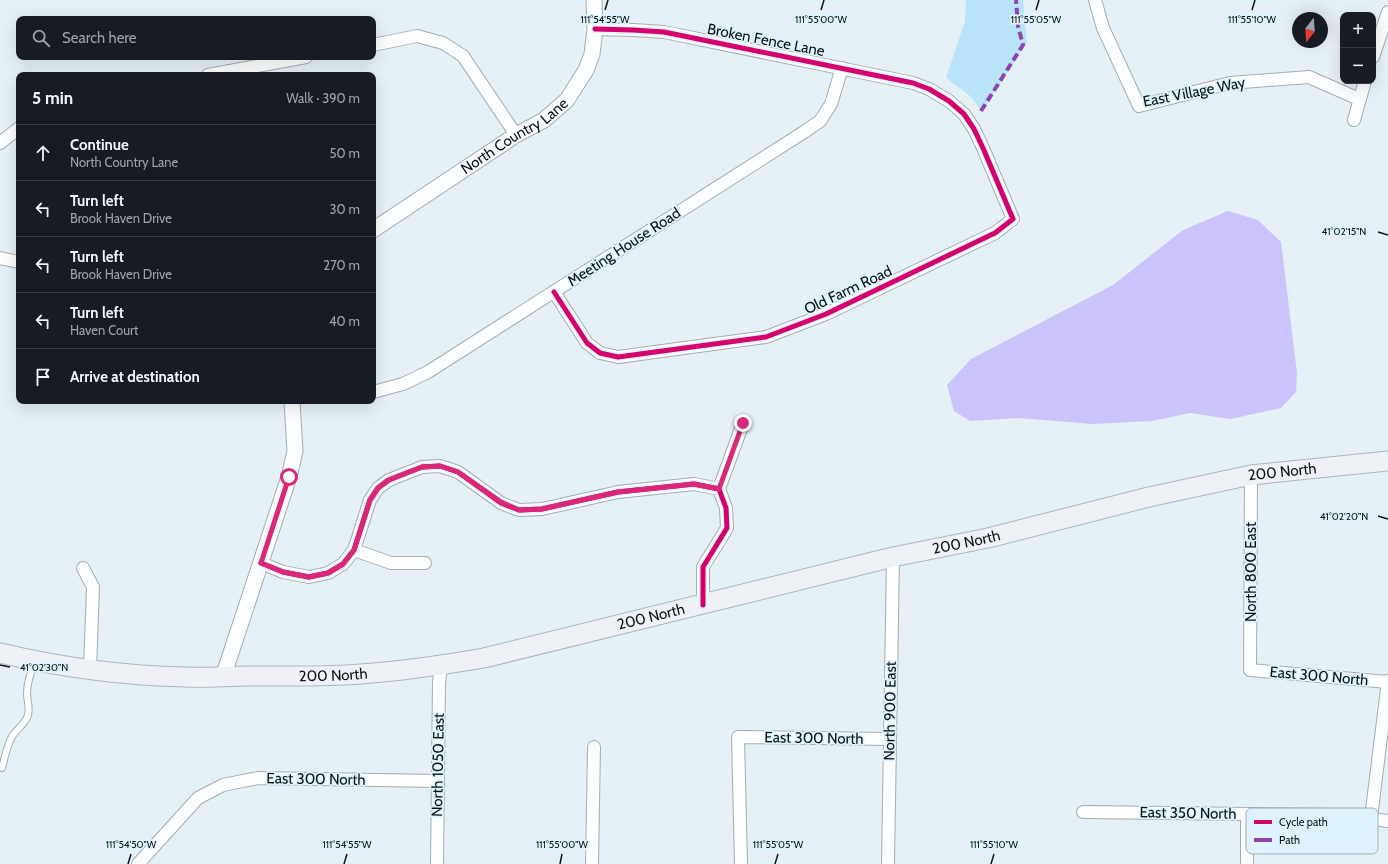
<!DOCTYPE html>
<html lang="en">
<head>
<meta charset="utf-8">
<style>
	:root { --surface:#171b24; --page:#242831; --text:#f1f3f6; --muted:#9ea1a6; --line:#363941 }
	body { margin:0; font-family:Cabin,sans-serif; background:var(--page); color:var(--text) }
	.controls { position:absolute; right:12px; top:12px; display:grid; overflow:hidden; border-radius:8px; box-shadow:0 4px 16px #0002 }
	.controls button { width:36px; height:36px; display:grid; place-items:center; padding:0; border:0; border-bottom:1px solid var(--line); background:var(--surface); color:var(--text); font:20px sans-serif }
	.compass { position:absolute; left:1292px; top:12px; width:36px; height:36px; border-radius:50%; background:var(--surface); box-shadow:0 4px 16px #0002; rotate:197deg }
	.stop { position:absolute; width:12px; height:12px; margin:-9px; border:3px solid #db2777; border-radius:50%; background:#fff }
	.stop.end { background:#db2777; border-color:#fff; box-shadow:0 1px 4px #0008 }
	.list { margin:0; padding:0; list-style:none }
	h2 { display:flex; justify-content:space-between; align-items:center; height:52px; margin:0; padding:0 16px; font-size:17px }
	h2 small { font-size:13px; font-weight:400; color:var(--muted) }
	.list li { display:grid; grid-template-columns:26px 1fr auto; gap:12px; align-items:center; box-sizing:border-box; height:56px; padding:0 16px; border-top:1px solid var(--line) }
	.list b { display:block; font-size:15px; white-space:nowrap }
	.list p { margin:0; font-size:13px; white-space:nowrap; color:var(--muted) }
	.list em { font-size:13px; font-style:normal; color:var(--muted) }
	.icon { flex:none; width:22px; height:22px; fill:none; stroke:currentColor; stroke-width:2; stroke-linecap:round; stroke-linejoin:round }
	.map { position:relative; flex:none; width:1388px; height:864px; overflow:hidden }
	.search { position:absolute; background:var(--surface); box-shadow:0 4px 16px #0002; left:16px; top:16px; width:360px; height:44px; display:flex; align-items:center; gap:10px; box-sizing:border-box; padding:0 14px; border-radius:8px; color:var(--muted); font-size:15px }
	.panel { position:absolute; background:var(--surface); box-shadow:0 4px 16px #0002; left:16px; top:72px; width:360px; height:332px; border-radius:8px }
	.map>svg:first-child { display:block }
	.green { fill:#b8e3f8 }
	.water { fill:#cbc3fc }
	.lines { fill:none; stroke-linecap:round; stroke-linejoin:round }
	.service-casing { stroke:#a4adb2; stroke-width:8 }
	.minor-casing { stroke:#a4adb2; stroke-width:14 }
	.tertiary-casing { stroke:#a4adb2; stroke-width:17 }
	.primary-casing { stroke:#adb6bf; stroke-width:21 }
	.service { stroke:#fbfdfe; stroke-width:6 }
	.minor { stroke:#fbfdfe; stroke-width:12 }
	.tertiary { stroke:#fbfdfe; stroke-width:15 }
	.primary { stroke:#eef1f5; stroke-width:19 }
	.quiet { stroke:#8e44ad; stroke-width:4; stroke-dasharray:8 4; stroke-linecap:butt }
	.cycleway-casing { stroke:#def3fe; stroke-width:8 }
	.cycleway { stroke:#d6006c; stroke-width:5 }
	.route { stroke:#db2777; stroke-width:5 }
	.ticks { fill:none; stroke:#0c1317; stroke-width:1.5 }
	.labels { text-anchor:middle; stroke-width:3.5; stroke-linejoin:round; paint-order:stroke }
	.street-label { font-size:15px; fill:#0c1317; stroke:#def3fe }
	.key { fill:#def3fe; stroke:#9fb0b9; stroke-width:1 }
	.key-label { font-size:11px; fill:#0c1317 }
	.ticks-label { font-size:10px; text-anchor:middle; fill:#0c1317; stroke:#def3fe; stroke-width:3.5; stroke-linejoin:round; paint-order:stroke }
</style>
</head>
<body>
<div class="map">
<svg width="1388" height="864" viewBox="0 0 1388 864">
	<rect width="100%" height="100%" fill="#e5f1f7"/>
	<path class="green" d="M966 0H1023L1027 43 982 111 969 95 946 78 965 21Z"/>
	<path class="water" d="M1228 211 1258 220 1281 242 1297 373 1296 392 1281 408 1230 419 1190 413 1152 421 1092 424 1018 418 970 421 954 411 947 385 971 359 1113 285 1183 230Z"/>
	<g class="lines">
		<g class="service-casing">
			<path id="service" d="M2 768C5 757 7 744 13 735 18 728 26 723 28 715 30 707 27 701 27 693 27 682 31 672 35 662"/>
		</g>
		<g class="minor-casing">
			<g id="minor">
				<path d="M1095 0 1103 28 1139 106 1230 83 1309 77 1359 99"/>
				<path d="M373 45 417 36 443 43 463 56 516 135"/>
				<path d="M1373 57 1388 12"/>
				<path d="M208 75 306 57"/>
				<path d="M1354 120 1365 81"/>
				<path d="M0 143 19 128"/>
				<path d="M0 258 19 262"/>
				<path d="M554 292 587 343 600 353 618 357 766 337 826 314 995 233 1013 219 983 148 974 129 964 114 949 101 929 89 913 83 664 32 633 30 595 29"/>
				<path d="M373 392 403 384 428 372 804 132 820 121 831 104 842 68"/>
				<path d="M1251 475 1250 670 1388 682"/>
				<path d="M719 489 743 423"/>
				<path d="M354 550 391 563H425"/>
				<path d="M261 563 283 572 309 577 328 573 343 564 354 550 370 500 378 488 389 480 422 467 440 466 458 472 501 503 519 510 542 509 618 492 694 484 719 489 726 508 727 528 703 567V605"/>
				<path d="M83 568 93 587 90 669"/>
				<path d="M1083 812 1346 815 1388 821"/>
				<path d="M1371 818 1388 681"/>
				<path d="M138 864 198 798 223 785 258 778 438 781"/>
				<path d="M437 864 439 683 441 666"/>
				<path d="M592 864 594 747"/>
				<path d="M741 864 738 737 890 739"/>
				<path d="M888 864 893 557"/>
				<path d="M1247 864V814"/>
			</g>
		</g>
		<g class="tertiary-casing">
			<g id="tertiary">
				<path id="s1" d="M373 230 516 135 544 120 567 100 586 70 592 54 595 29 594 0"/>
				<path d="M223 677 289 477 295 451 292 401"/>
			</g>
		</g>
		<g class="primary-casing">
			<g id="primary">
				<path id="s2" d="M0 653C60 667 124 676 186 677 207 678 228 676 249 676 287 676 324 677 361 674 403 671 443 665 484 658L893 557 988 538 1149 497 1251 475 1388 461"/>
			</g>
		</g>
		<use href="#service" class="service"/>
		<use href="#minor" class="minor"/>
		<use href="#tertiary" class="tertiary"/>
		<use href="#primary" class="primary"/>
		<path class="quiet" d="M981 111 1023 45 1018 26 1016 0"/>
		<g class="cycleway-casing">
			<g id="cycleway">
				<path d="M554 292 587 343 600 353 618 357 766 337 826 314 995 233 1013 219 983 148 974 129 964 114 949 101 929 89 913 83 664 32 633 30 595 29"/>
				<path d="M261 563 283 572 309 577 328 573 343 564 354 550 370 500 378 488 389 480 422 467 440 466 458 472 501 503 519 510 542 509 618 492 694 484 719 489 726 508 727 528 703 567V605"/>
			</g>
		</g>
		<use href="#cycleway" class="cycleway"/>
	</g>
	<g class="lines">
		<path class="route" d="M289 477 261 563 283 572 309 577 328 573 343 564 354 550 370 500 378 488 388 480 422 467 440 466 458 472 501 502 519 510 542 509 618 492 694 484 719 489 743 423"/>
	</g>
	<path class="ticks" d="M605 10 608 0M821 10 824 0M1036 10 1039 0M1252 10 1255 0M1378 232 1388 235M1378 516 1388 519M0 665 10 667M128 864 131 854M344 864 347 854M560 864 562 854M775 864 778 854M991 864 994 854"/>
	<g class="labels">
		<g class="street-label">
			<text transform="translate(766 40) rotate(11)" y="5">Broken Fence Lane</text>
			<text transform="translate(1194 92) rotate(-11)" y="5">East Village Way</text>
			<text dy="5" stroke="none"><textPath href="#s1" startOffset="170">North Country Lane</textPath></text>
			<text transform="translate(624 247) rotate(-33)" y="5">Meeting House Road</text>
			<text transform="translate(848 290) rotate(-25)" y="5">Old Farm Road</text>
			<text dy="5" stroke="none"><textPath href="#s2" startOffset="1307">200 North</textPath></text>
			<text dy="5" stroke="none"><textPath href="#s2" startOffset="983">200 North</textPath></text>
			<text transform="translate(1251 572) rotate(-90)" y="5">North 800 East</text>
			<text dy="5" stroke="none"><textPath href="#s2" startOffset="659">200 North</textPath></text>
			<text dy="5" stroke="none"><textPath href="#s2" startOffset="335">200 North</textPath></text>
			<text transform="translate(1319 676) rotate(5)" y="5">East 300 North</text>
			<text transform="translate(890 711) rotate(-89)" y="5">North 900 East</text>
			<text transform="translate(814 738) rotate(1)" y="5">East 300 North</text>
			<text transform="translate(438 765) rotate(-89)" y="5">North 1050 East</text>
			<text transform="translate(316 779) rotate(1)" y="5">East 300 North</text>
			<text transform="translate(1188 813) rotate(1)" y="5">East 350 North</text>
		</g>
	</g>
	<rect x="1246" y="808" width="132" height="46" rx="6" class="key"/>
	<rect x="1254" y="820" width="18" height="4" fill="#d6006c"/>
	<rect x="1254" y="838" width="18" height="4" fill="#8e44ad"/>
	<g class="key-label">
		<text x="1279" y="826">Cycle path</text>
		<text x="1279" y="844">Path</text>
	</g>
	<g class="ticks-label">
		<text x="605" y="23">111°54'55"W</text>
		<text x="821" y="23">111°55'00"W</text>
		<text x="1036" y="23">111°55'05"W</text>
		<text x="1252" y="23">111°55'10"W</text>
		<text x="1344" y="235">41°02'15"N</text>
		<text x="1344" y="520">41°02'20"N</text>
		<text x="44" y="671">41°02'30"N</text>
		<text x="131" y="848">111°54'50"W</text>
		<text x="347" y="848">111°54'55"W</text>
		<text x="562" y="848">111°55'00"W</text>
		<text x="778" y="848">111°55'05"W</text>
		<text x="994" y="848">111°55'10"W</text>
	</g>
</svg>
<div class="controls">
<button>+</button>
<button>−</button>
</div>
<svg class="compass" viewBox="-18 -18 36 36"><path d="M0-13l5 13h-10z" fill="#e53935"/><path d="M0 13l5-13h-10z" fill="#9ea1a6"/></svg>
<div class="stop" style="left:289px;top:477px"></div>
<div class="stop end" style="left:743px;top:423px"></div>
<div class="search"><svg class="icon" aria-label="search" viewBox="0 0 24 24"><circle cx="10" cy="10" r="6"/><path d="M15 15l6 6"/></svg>Search here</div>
<section class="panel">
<h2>5 min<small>Walk · 390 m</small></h2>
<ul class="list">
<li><svg class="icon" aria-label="ahead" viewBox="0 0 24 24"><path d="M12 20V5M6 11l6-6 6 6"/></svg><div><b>Continue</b><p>North Country Lane</p></div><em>50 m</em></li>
<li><svg class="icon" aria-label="left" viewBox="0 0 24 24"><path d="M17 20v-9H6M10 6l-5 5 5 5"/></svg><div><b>Turn left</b><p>Brook Haven Drive</p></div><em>30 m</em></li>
<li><svg class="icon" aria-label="left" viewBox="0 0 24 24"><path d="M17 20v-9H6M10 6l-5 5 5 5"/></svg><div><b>Turn left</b><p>Brook Haven Drive</p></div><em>270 m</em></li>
<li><svg class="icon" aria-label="left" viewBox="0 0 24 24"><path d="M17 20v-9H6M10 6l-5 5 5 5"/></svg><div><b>Turn left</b><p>Haven Court</p></div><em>40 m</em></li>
<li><svg class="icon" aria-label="arrive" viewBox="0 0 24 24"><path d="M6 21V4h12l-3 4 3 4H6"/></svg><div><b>Arrive at destination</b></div></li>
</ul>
</section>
</div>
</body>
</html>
